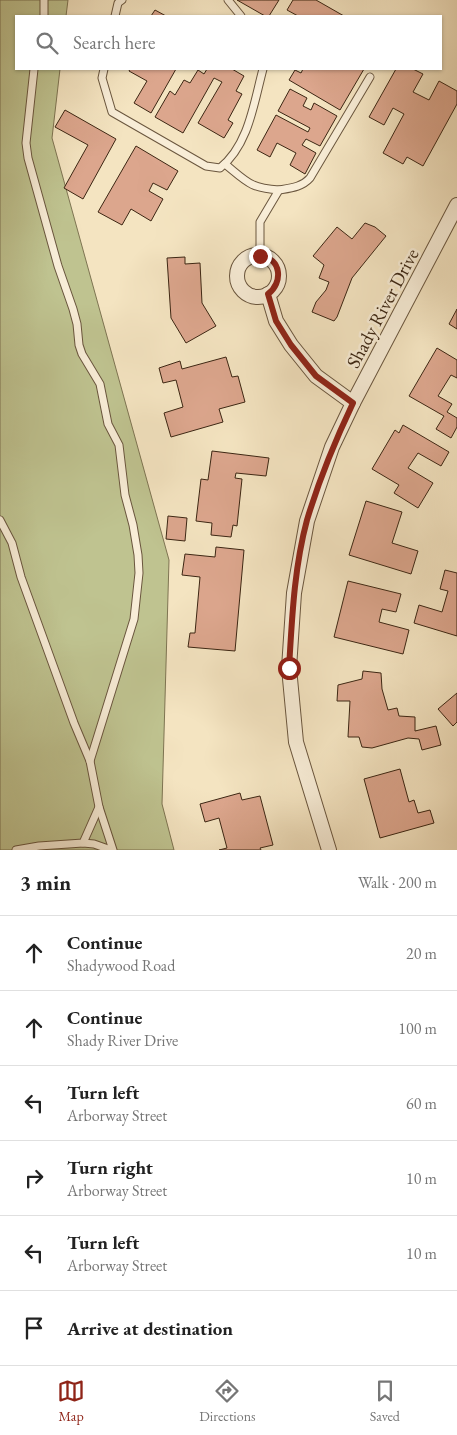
<!DOCTYPE html>
<html lang="en">
<head>
<meta charset="utf-8">
<style>
	:root { --surface:#fff; --page:#f6f6f6; --text:#222; --muted:#767676; --line:#e0e0e0; --accent:#8f2418 }
	body { margin:0; font-family:"EB Garamond",serif; background:var(--page); color:var(--text) }
	.stop { position:absolute; width:15px; height:15px; margin:-11px; border:4px solid #8f2418; border-radius:50%; background:#fff }
	.stop.end { background:#8f2418; border-color:#fff; box-shadow:0 1px 5px #0008 }
	.list { margin:0; padding:0; list-style:none }
	h2 { display:flex; justify-content:space-between; align-items:center; height:65px; margin:0; padding:0 20px; font-size:21px }
	h2 small { font-size:16px; font-weight:400; color:var(--muted) }
	.list li { display:grid; grid-template-columns:32px 1fr auto; gap:15px; align-items:center; box-sizing:border-box; height:75px; padding:0 20px; border-top:1px solid var(--line) }
	.list b { display:block; font-size:19px; white-space:nowrap }
	.list p { margin:0; font-size:16px; white-space:nowrap; color:var(--muted) }
	.list em { font-size:16px; font-style:normal; color:var(--muted) }
	.icon { flex:none; width:28px; height:28px; fill:none; stroke:currentColor; stroke-width:2; stroke-linecap:round; stroke-linejoin:round }
	.map { position:relative; flex:none; width:457px; height:850px; overflow:hidden }
	.search { position:absolute; background:var(--surface); box-shadow:0 1px 4px #0004; left:15px; right:15px; top:15px; height:55px; display:flex; align-items:center; gap:12px; box-sizing:border-box; padding:0 18px; border-radius:0px; color:var(--muted); font-size:19px }
	.sheet { height:515px; background:var(--surface) }
	nav { display:flex; justify-content:space-around; align-items:center; box-sizing:border-box; height:70px; border-top:1px solid var(--line); background:var(--surface); font-size:14px; color:var(--muted) }
	nav a { display:grid; justify-items:center; gap:2px }
	nav .on { color:var(--accent) }
	.map>svg:first-child { display:block }
	.green { fill:#bfc390; stroke:#7e7452 }
	.building { fill:#dca68d; stroke:#3c2613 }
	.lines { fill:none; stroke-linecap:round; stroke-linejoin:round }
	.service-casing { stroke:#6a563e; stroke-width:9 }
	.minor-casing { stroke:#6a563e; stroke-width:16 }
	.service { stroke:#f8edd7; stroke-width:7 }
	.minor { stroke:#f8edd7; stroke-width:14 }
	.route { stroke:#8f2418; stroke-width:6 }
	.labels { text-anchor:middle; stroke-width:5; stroke-linejoin:round; paint-order:stroke }
	.street-label { font-size:19px; fill:#3c2613; stroke:#f8edd7 }
</style>
</head>
<body>
<div class="map">
<svg width="457" height="850" viewBox="0 0 457 850">
	<rect width="100%" height="100%" fill="#f4e4c1"/>
	<filter id="stains"><feTurbulence type="fractalNoise" baseFrequency=".004" numOctaves="4"/><feColorMatrix values="0 0 0 0 .2 0 0 0 0 .09 0 0 0 0 .02 0 0 0 .5 -.17"/></filter>
	<radialGradient id="worn" r=".72"><stop offset=".6" stop-color="#630" stop-opacity="0"/><stop offset="1" stop-color="#630" stop-opacity=".3"/></radialGradient>
	<path class="green" d="M0 0H68L66 16H16V69H60L52 138 169 560 162 804 174 850H0Z"/>
	<g class="building">
		<path d="M237 0H279L269 16H265Z"/>
		<path d="M293 0H316L344 16H298L287 10Z"/>
		<path d="M155 10 166 16H151Z"/>
		<path d="M130 69H176L151 113 134 103 147 81 129 71Z"/>
		<path d="M207 69H232L244 76 236 91 242 94 228 120 233 123 224 138 198 123 222 82 214 78 183 133 155 117 170 91 175 95 184 80 190 83 198 70 204 74Z"/>
		<path d="M303 69H364L340 110 289 80 295 70 301 73Z"/>
		<path d="M396 69H413L423 74 413 92 429 100 439 81 457 91V104L423 166 407 157 403 164 383 153 404 114 393 108 384 125 369 117Z"/>
		<path d="M290 89 307 98 303 106 311 110 314 103 337 116 320 146 306 139 302 145 316 153 305 174 290 165 296 153 277 143 270 157 257 150 276 115 308 132 310 128 278 111Z"/>
		<path d="M65 110 116 139 83 199 64 188 88 145 55 127Z"/>
		<path d="M136 146 178 171 167 190 153 183 149 191 163 199 151 221 131 209 122 225 98 212Z"/>
		<path d="M365 223 375 227 386 236 352 278 337 317 334 321 312 312 316 302 326 290 329 282 319 278 324 265 313 256 337 227 352 239Z"/>
		<path d="M185 257V264L200 263 202 303 216 326 186 343 171 318 167 258Z"/>
		<path d="M457 309V329L449 324Z"/>
		<path d="M437 348 457 360V378L451 375 438 396 452 404 447 412 457 418V427L451 438 436 429 444 416 409 396Z"/>
		<path d="M226 357 232 377 238 376 245 402 219 409 223 422 171 437 164 413 183 407 176 380 163 383 159 368 180 361 182 369Z"/>
		<path d="M403 425 449 452 441 466 418 453 408 468 433 483 418 508 394 493 399 485 372 469 395 430 399 433Z"/>
		<path d="M212 451 269 458 266 476 236 473 235 478 242 479 237 526 233 525 231 537 211 535 212 523 196 521 201 479 208 480Z"/>
		<path d="M366 501 402 512 392 543 418 551 411 574 349 555Z"/>
		<path d="M168 516 187 518 185 541 166 539Z"/>
		<path d="M216 547 244 550 235 651 188 647 190 633H195L200 577 182 575 185 554 215 557Z"/>
		<path d="M445 570 457 573V636L414 623 419 605 442 612 448 591 440 589Z"/>
		<path d="M348 581 401 594 396 612 382 609 379 622 409 630 403 654 334 637Z"/>
		<path d="M363 671 381 673 382 689 388 710 397 708 399 716 415 717V731L436 726 441 745 422 750 419 739 408 738 372 748 362 747 359 737H348L350 701H337L338 685 362 679Z"/>
		<path d="M457 693V722L453 726 438 709Z"/>
		<path d="M400 769 409 802 414 800 418 813 430 810 434 823 380 838 364 779Z"/>
		<path d="M240 793 242 800 260 796 273 845 260 848 261 850H219L227 848 219 818 205 822 200 804Z"/>
	</g>
	<g class="lines">
		<g class="service-casing">
			<g id="service">
				<path d="M44 0V16"/>
				<path d="M228 0 241 16"/>
				<path d="M115 16 118 3 122 0"/>
				<path d="M34 69 26 143 28 158 58 266 73 309 77 324 79 345 82 354 100 384 108 424 119 445 125 495 133 525 138 555 139 573 134 619 90 761"/>
				<path d="M104 69 102 78 112 112 206 166 220 168C249 145 254 102 263 69"/>
				<path d="M225 164C247 182 250 188 279 190L260 222V256"/>
				<path d="M279 190C291 188 302 187 310 178L370 77"/>
				<path d="M0 520 12 543 21 577 74 723 90 761 99 807 83 843 39 846 16 850"/>
				<path d="M99 807 113 850"/>
				<path d="M83 843 94 844 111 850"/>
			</g>
		</g>
		<g class="minor-casing">
			<g id="minor">
				<circle cx="258" cy="276" r="21"/>
				<path d="M268 294 276 321 291 345 316 376 353 403"/>
				<path d="M329 850 296 742 289 668 294 593 307 521 332 447 353 403 457 205"/>
			</g>
		</g>
		<use href="#service" class="service"/>
		<use href="#minor" class="minor"/>
	</g>
	<g class="lines">
		<path class="route" d="M260 256C282 258 283 283 268 294L276 321 291 345 316 376 353 403C335 441 319 480 307 520 294 568 292 619 289 668"/>
	</g>
	<g class="labels">
		<g class="street-label">
			<text transform="translate(382 308) rotate(-62)" y="7">Shady River Drive</text>
		</g>
	</g>
	<rect width="100%" height="100%" filter="url(#stains)"/>
	<rect width="100%" height="100%" fill="url(#worn)"/>
</svg>
<div class="stop" style="left:289px;top:668px"></div>
<div class="stop end" style="left:260px;top:256px"></div>
<div class="search"><svg class="icon" aria-label="search" viewBox="0 0 24 24"><circle cx="10" cy="10" r="6"/><path d="M15 15l6 6"/></svg>Search here</div>
</div>
<section class="sheet">
<h2>3 min<small>Walk · 200 m</small></h2>
<ul class="list">
<li><svg class="icon" aria-label="ahead" viewBox="0 0 24 24"><path d="M12 20V5M6 11l6-6 6 6"/></svg><div><b>Continue</b><p>Shadywood Road</p></div><em>20 m</em></li>
<li><svg class="icon" aria-label="ahead" viewBox="0 0 24 24"><path d="M12 20V5M6 11l6-6 6 6"/></svg><div><b>Continue</b><p>Shady River Drive</p></div><em>100 m</em></li>
<li><svg class="icon" aria-label="left" viewBox="0 0 24 24"><path d="M17 20v-9H6M10 6l-5 5 5 5"/></svg><div><b>Turn left</b><p>Arborway Street</p></div><em>60 m</em></li>
<li><svg class="icon" aria-label="right" viewBox="0 0 24 24"><path d="M7 20v-9h11M14 6l5 5-5 5"/></svg><div><b>Turn right</b><p>Arborway Street</p></div><em>10 m</em></li>
<li><svg class="icon" aria-label="left" viewBox="0 0 24 24"><path d="M17 20v-9H6M10 6l-5 5 5 5"/></svg><div><b>Turn left</b><p>Arborway Street</p></div><em>10 m</em></li>
<li><svg class="icon" aria-label="arrive" viewBox="0 0 24 24"><path d="M6 21V4h12l-3 4 3 4H6"/></svg><div><b>Arrive at destination</b></div></li>
</ul>
</section>
<nav>
<a class="on"><svg class="icon" aria-label="map" viewBox="0 0 24 24"><path d="M3 6l6-2 6 2 6-2v14l-6 2-6-2-6 2zM9 4v14M15 6v14"/></svg>Map</a>
<a><svg class="icon" aria-label="directions" viewBox="0 0 24 24"><path d="M12 3l9 9-9 9-9-9zM9 14v-3h6M13 9l2 2-2 2"/></svg>Directions</a>
<a><svg class="icon" aria-label="saved" viewBox="0 0 24 24"><path d="M7 4h10v16l-5-4-5 4z"/></svg>Saved</a>
</nav>
</body>
</html>
